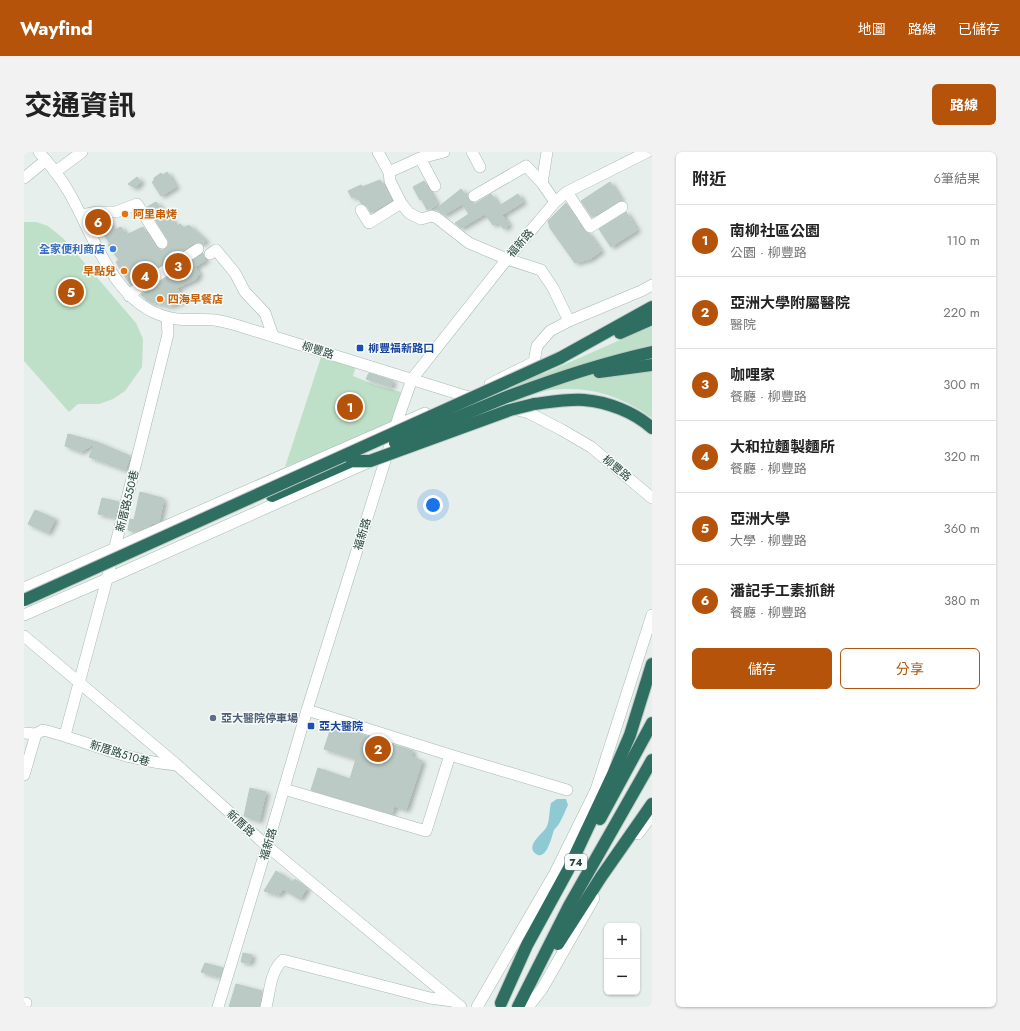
<!DOCTYPE html>
<html lang="zh-TW">
<head>
<meta charset="utf-8">
<style>
	:root { --surface:#fff; --page:#f2f2f2; --text:#222; --muted:#767676; --line:#e0e0e0; --accent:#b45309 }
	body { margin:0; font-family:Jost,"Noto Sans TC",sans-serif; background:var(--page); color:var(--text) }
	.controls { position:absolute; right:12px; bottom:12px; display:grid; overflow:hidden; border-radius:6px; box-shadow:0 1px 3px #0004 }
	.controls button { width:36px; height:36px; display:grid; place-items:center; padding:0; border:0; border-bottom:1px solid var(--line); background:var(--surface); color:var(--text); font:20px sans-serif }
	.you { position:absolute; left:409px; top:353px; width:14px; height:14px; margin:-10px; border:3px solid #fff; border-radius:50%; background:#1a73e8; box-shadow:0 0 0 6px #1a73e833 }
	.badge { display:grid; place-items:center; width:26px; height:26px; border-radius:50%; background:var(--accent); color:#fff; font-size:13px; font-weight:700 }
	.pin { position:absolute; translate:-50% -50%; border:2px solid #fff; box-shadow:0 1px 4px #0006 }
	.list { margin:0; padding:0; list-style:none }
	h2 { display:flex; justify-content:space-between; align-items:center; height:52px; margin:0; padding:0 16px; font-size:17px }
	h2 small { font-size:13px; font-weight:400; color:var(--muted) }
	.list li { display:grid; grid-template-columns:26px 1fr auto; gap:12px; align-items:center; box-sizing:border-box; height:72px; padding:0 16px; border-top:1px solid var(--line) }
	.list b { display:block; font-size:15px; white-space:nowrap }
	.list p { margin:0; font-size:13px; white-space:nowrap; color:var(--muted) }
	.list em { font-size:13px; font-style:normal; color:var(--muted) }
	.actions { display:flex; gap:8px; padding:12px 16px }
	.actions a { flex:1; padding:9px 0; border:1px solid var(--accent); border-radius:6px; text-align:center; font-size:14px; color:var(--accent) }
	.actions .main { background:var(--accent); color:#fff }
	.map { position:relative; flex:none; width:628px; height:855px; overflow:hidden; border-radius:6px }
	header { display:flex; align-items:center; gap:24px; box-sizing:border-box; height:56px; padding:0 20px; background:var(--accent); color:#fff }
	header strong { font-size:19px }
	nav { display:flex; gap:22px; margin-inline-start:auto; font-size:14px }
	.intro { display:flex; align-items:center; justify-content:space-between; box-sizing:border-box; height:96px; padding:0 24px }
	h1 { margin:0; font-size:28px }
	.button { padding:10px 18px; border-radius:6px; background:var(--accent); color:#fff; font-size:14px; font-weight:700 }
	main { display:flex; gap:24px; padding:0 24px }
	aside { flex:1; background:var(--surface); border-radius:6px; box-shadow:0 1px 3px #0004 }
	.map>svg:first-child { display:block }
	.green { fill:#bfe0c8 }
	.water { fill:#8ec9d4 }
	.building { fill:#bbcac4; stroke:#b8c9c2; filter:url(#shadow) }
	.lines { fill:none; stroke-linecap:round; stroke-linejoin:round }
	.minor-casing { stroke:#a8b8b2; stroke-width:12 }
	.highway-casing { stroke:#c2cac8; stroke-width:14 }
	.minor { stroke:#fff; stroke-width:11 }
	.highway { stroke:#2f6f62; stroke-width:12 }
	.highway-bridge-casing { stroke:#c2cac8; stroke-width:14; stroke-linecap:butt }
	.highway-bridge { stroke:#2f6f62; stroke-width:12 }
	.food-dot { fill:#e8710a; stroke:#f7fbf9; stroke-width:1.5 }
	.shop-dot { fill:#3f7fe0; stroke:#f7fbf9; stroke-width:1.5 }
	.transit-dot { fill:#1a4fb4; stroke:#f7fbf9; stroke-width:1.5 }
	.service-dot { fill:#5c6f8a; stroke:#f7fbf9; stroke-width:1.5 }
	.labels { text-anchor:middle; stroke-width:3; stroke-linejoin:round; paint-order:stroke }
	.shield { fill:#f7fbf9; stroke:#637a73; stroke-width:1 }
	.shield-label { font-size:10px; font-weight:bold; fill:#24423a }
	.food-label { font-size:11px; font-weight:bold; fill:#c56008; stroke:#f7fbf9; text-anchor:start }
	.street-label { font-size:11px; fill:#24423a; stroke:#f7fbf9 }
	.shop-label { font-size:11px; font-weight:bold; fill:#366cbe; stroke:#f7fbf9; text-anchor:end }
	.transit-label { font-size:11px; font-weight:bold; fill:#164399; stroke:#f7fbf9; text-anchor:start }
	.service-label { font-size:11px; font-weight:bold; fill:#4e5e75; stroke:#f7fbf9; text-anchor:start }
</style>
</head>
<body>
<header>
<strong>Wayfind</strong>
<nav><a>地圖</a><a>路線</a><a>已儲存</a></nav>
</header>
<div class="intro"><h1>交通資訊</h1><a class="button">路線</a></div>
<main>
<div class="map">
<svg width="628" height="855" viewBox="0 0 628 855">
	<defs>
		<filter id="shadow"><feDropShadow dx="3.5" dy="2" stdDeviation="2" flood-color="#0004"/></filter>
	</defs>
	<rect width="100%" height="100%" fill="#e6efeb"/>
	<g class="green">
		<path d="M0 70H12L24 74 40 87 112 171 119 187 118 215 101 239 89 247 75 252H54L45 260 0 209Z"/>
		<path d="M628 175V266C603 248 576 237 545 237 539 237 532 237 526 238 512 241 499 247 485 252L455 239 513 212 519 222 605 184Z"/>
		<path d="M297 205 332 214 329 224 351 233 377 240 367 271 261 315Z"/>
	</g>
	<path class="water" d="M533 647H542L544 653C541 659 539 665 536 670 535 673 532 675 530 678 528 683 523 709 512 702 501 694 518 682 522 676 526 669 525 658 527 651Z"/>
	<g class="building">
		<path d="M143 20 152 35 137 44 128 30 130 29V26L137 21 139 23Z"/>
		<path d="M113 25 117 30 111 36 104 32Z"/>
		<path d="M356 28 368 48 347 61 343 54 337 51 333 45 332 44 328 46 324 39 337 33 338 35Z"/>
		<path d="M400 29 413 53 403 58 397 46 396 48 389 35Z"/>
		<path d="M586 30 597 48 568 65 557 49Z"/>
		<path d="M437 37 449 53 467 42 475 54 494 42 499 50 478 63 485 73 480 77 474 70 469 73 461 62 437 76 431 71 445 62 438 52 420 63 412 57Z"/>
		<path d="M132 50 142 63 143 62 153 75 156 72 160 76 165 73 182 89 178 92 174 90 170 91 107 133 101 125 92 110 95 108 84 93 86 92 73 72 74 67H82L90 78 97 75 102 83 119 75 134 99 139 98 144 94V88L123 55Z"/>
		<path d="M542 51 560 79 565 82 577 99 566 107 551 111 526 76 524 69Z"/>
		<path d="M602 60 613 78 587 95 575 77Z"/>
		<path d="M179 101 180 106 182 108 171 115 175 122 172 127 153 136 159 149 147 154 126 150 117 143Z"/>
		<path d="M345 221 369 229 367 235 342 227Z"/>
		<path d="M44 282 73 290 106 304 101 318 65 305 71 291 57 300 41 294Z"/>
		<path d="M116 340 138 346 139 351 135 370 131 371H128L127 373 112 380 104 378 106 367 110 368Z"/>
		<path d="M78 346 95 350 91 365 74 362Z"/>
		<path d="M11 358 31 367 24 381 4 372Z"/>
		<path d="M308 573 389 599 387 604 398 609 382 658 370 654 368 662 287 638 294 616 326 627 332 607 300 597Z"/>
		<path d="M226 636 242 640 235 669 220 664Z"/>
		<path d="M252 719 269 730 271 727 283 736 276 747 259 737 255 743 240 739Z"/>
		<path d="M219 801 228 803 226 811 217 810Z"/>
		<path d="M181 811 199 816 196 825 177 820Z"/>
		<path d="M212 832 238 839 235 855H205Z"/>
	</g>
	<g class="lines">
		<g class="minor-casing">
			<g id="minor">
				<path d="M15 0C25 12 35 23 43 37 69 80 88 151 143 165 158 170 175 166 191 168 198 169 205 171 212 173L438 243 505 261 538 278 567 295 628 346"/>
				<path d="M354 0 365 20 366 29 377 51 385 61 397 67 408 64 413 66 445 91 483 107 517 118 529 136 545 169 526 179 513 194 510 210 466 232"/>
				<path d="M448 0 456 15"/>
				<path d="M396 6 411 34"/>
				<path d="M31 20 58 0"/>
				<path d="M365 20 396 6 420 0"/>
				<path d="M0 26 22 8"/>
				<path d="M518 31 523 0"/>
				<path d="M543 40 566 75 598 55"/>
				<path d="M450 44 502 14 518 31 531 50"/>
				<path d="M337 58 345 71 377 51"/>
				<path d="M58 63 73 60H92L113 52 138 91"/>
				<path d="M186 102 192 98 211 121 221 140 241 161 249 184"/>
				<path d="M105 144 113 137 174 97"/>
				<path d="M545 169 617 139 628 133"/>
				<path d="M0 436 401 261"/>
				<path d="M0 463 83 427 347 309"/>
				<path d="M0 484 153 613 243 694 437 855"/>
				<path d="M0 581 12 582"/>
				<path d="M41 583 83 427 144 182 143 166"/>
				<path d="M426 603 543 638"/>
				<path d="M0 623 12 582 19 578C63 589 106 610 153 613"/>
				<path d="M260 637 402 679 426 603 283 558"/>
				<path d="M614 682 628 663"/>
				<path d="M0 851H2"/>
				<path d="M194 855 243 694 283 558 376 261 388 227 483 107 531 50 543 40 623 0"/>
				<path d="M242 855C246 840 246 819 259 808L406 846 429 849"/>
				<path d="M453 855 531 721 572 638 628 463"/>
				<path d="M504 855 518 837 570 746"/>
			</g>
		</g>
		<g class="highway-casing">
			<g id="highway">
				<path d="M596 181 628 167"/>
				<path d="M536 206 628 155"/>
				<path d="M575 220 628 213"/>
				<path d="M480 246C527 228 578 211 628 200"/>
				<path d="M510 252C526 250 543 247 560 248 584 250 610 260 628 276"/>
				<path d="M248 344 328 309"/>
				<path d="M576 667 628 571"/>
				<path d="M534 792 577 725 628 652"/>
				<path d="M477 851 503 793 544 718 590 620 606 583 628 512"/>
				<path d="M494 855 545 754 628 608"/>
			</g>
		</g>
		<use href="#minor" class="minor"/>
		<use href="#highway" class="highway"/>
		<g class="highway-bridge-casing">
			<g id="highway-bridge">
				<path d="M371 291 480 246"/>
				<path d="M328 309H346L486 258 510 252"/>
				<path d="M0 448 536 206"/>
			</g>
		</g>
		<use href="#highway-bridge" class="highway-bridge"/>
	</g>
	<g class="food-dot">
		<circle cx="101" cy="62" r="4"/>
		<circle cx="100" cy="119" r="4"/>
		<circle cx="136" cy="147" r="4"/>
	</g>
	<circle class="shop-dot" cx="89" cy="97" r="4"/>
	<g class="transit-dot">
		<rect x="332" y="192" width="8" height="8" rx="2"/>
		<rect x="283" y="570" width="8" height="8" rx="2"/>
	</g>
	<circle class="service-dot" cx="189" cy="566" r="4"/>
	<g class="labels">
		<rect class="shield" x="541" y="702" width="22" height="16" rx="3"/>
		<g class="shield-label">
			<text x="552" y="714">74</text>
		</g>
		<g class="food-label">
			<text x="109" y="66">阿里串烤</text>
			<text x="92" y="123" text-anchor="end">早點兒</text>
			<text x="144" y="151">四海早餐店</text>
		</g>
		<g class="street-label">
			<text transform="translate(496 91) rotate(-49)" y="4">福新路</text>
			<text transform="translate(294 198) rotate(18)" y="4">柳豐路</text>
			<text transform="translate(593 316) rotate(40)" y="4">柳豐路</text>
			<text transform="translate(103 349) rotate(-76)" y="4">新厝路550巷</text>
			<text transform="translate(338 382) rotate(-73)" y="4">福新路</text>
			<text transform="translate(96 601) rotate(17)" y="4">新厝路510巷</text>
			<text transform="translate(217 671) rotate(42)" y="4">新厝路</text>
			<text transform="translate(244 692) rotate(-73)" y="4">福新路</text>
		</g>
		<g class="shop-label">
			<text x="81" y="101">全家便利商店</text>
		</g>
		<g class="transit-label">
			<text x="344" y="200">柳豐福新路口</text>
			<text x="295" y="578">亞大醫院</text>
		</g>
		<g class="service-label">
			<text x="197" y="570">亞大醫院停車場</text>
		</g>
	</g>
</svg>
<div class="controls">
<button>+</button>
<button>−</button>
</div>
<div class="you"></div>
<div class="pin badge" style="left:326px;top:255px">1</div>
<div class="pin badge" style="left:354px;top:597px">2</div>
<div class="pin badge" style="left:154px;top:114px">3</div>
<div class="pin badge" style="left:121px;top:124px">4</div>
<div class="pin badge" style="left:47px;top:140px">5</div>
<div class="pin badge" style="left:74px;top:70px">6</div>
</div>
<aside>
<h2>附近<small>6筆結果</small></h2>
<ul class="list">
<li><span class="badge">1</span><div><b>南柳社區公園</b><p>公園 · 柳豐路</p></div><em>110 m</em></li>
<li><span class="badge">2</span><div><b>亞洲大學附屬醫院</b><p>醫院</p></div><em>220 m</em></li>
<li><span class="badge">3</span><div><b>咖哩家</b><p>餐廳 · 柳豐路</p></div><em>300 m</em></li>
<li><span class="badge">4</span><div><b>大和拉麵製麵所</b><p>餐廳 · 柳豐路</p></div><em>320 m</em></li>
<li><span class="badge">5</span><div><b>亞洲大學</b><p>大學 · 柳豐路</p></div><em>360 m</em></li>
<li><span class="badge">6</span><div><b>潘記手工素抓餅</b><p>餐廳 · 柳豐路</p></div><em>380 m</em></li>
</ul>
<div class="actions"><a class="main">儲存</a><a>分享</a></div>
</aside>
</main>
</body>
</html>
